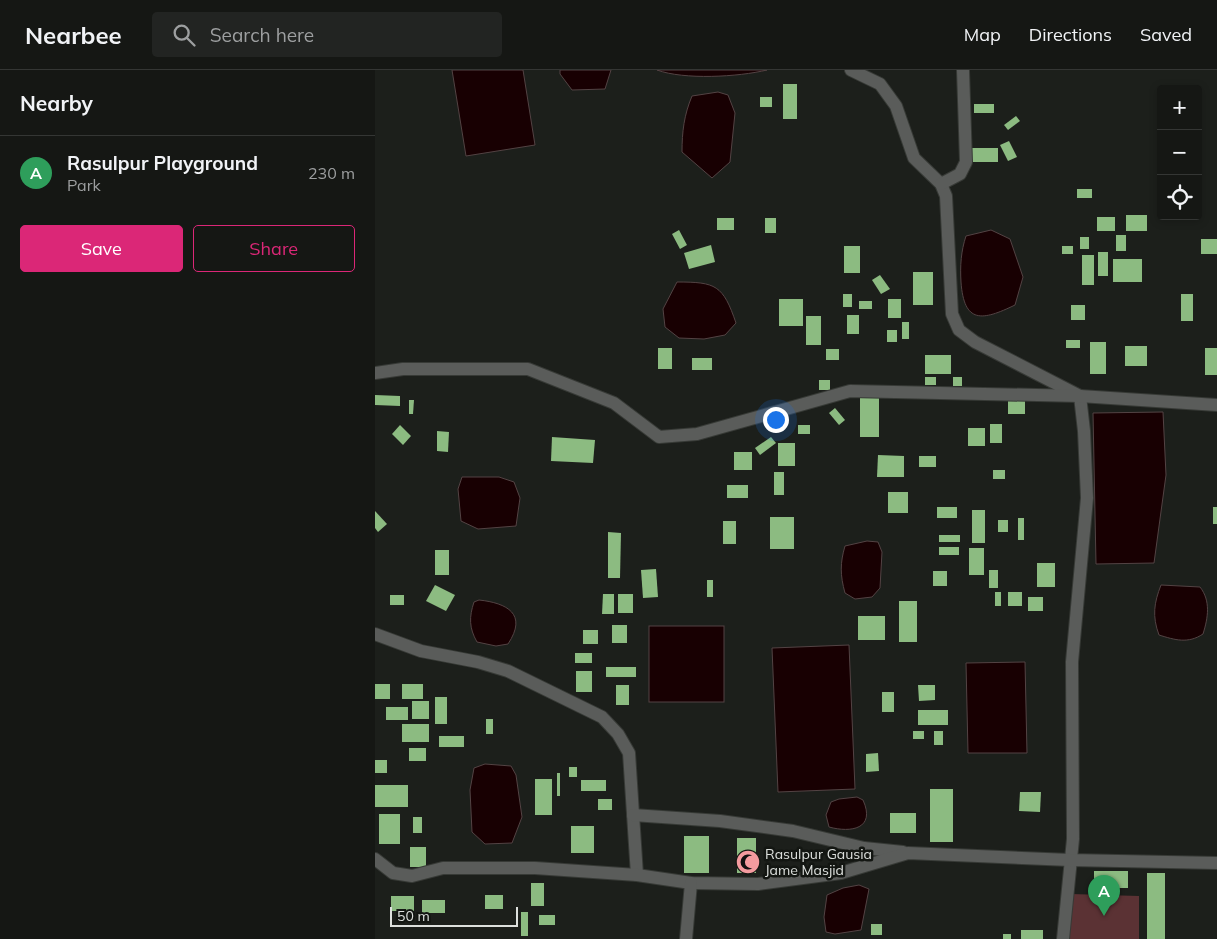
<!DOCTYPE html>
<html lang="en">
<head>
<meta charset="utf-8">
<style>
	:root { --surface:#151714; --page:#222422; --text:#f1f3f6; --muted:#9d9fa0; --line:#343634; --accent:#db2777 }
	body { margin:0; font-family:Mulish,sans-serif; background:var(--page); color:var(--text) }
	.controls { position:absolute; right:15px; top:15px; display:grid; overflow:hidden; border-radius:5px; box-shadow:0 2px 8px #0003 }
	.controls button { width:45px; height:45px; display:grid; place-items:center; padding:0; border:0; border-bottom:1px solid var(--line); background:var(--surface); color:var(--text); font:25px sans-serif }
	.scale { position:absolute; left:15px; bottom:12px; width:128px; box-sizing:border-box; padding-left:5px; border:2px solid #dde0dd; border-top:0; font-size:14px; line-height:18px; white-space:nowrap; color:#dde0dd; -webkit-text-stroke:4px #131612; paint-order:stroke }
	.you { position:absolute; left:400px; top:349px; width:18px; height:18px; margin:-12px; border:4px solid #fff; border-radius:50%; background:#1a73e8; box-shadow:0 0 0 8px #1a73e833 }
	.badge { display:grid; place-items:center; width:32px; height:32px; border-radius:50%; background:var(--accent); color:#fff; font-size:16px; font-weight:700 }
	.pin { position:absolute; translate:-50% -41px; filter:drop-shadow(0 1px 2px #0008) }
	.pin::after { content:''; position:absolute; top:26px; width:18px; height:15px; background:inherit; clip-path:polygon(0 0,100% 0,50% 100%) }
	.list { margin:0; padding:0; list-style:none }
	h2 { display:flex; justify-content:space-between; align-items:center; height:65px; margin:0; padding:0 20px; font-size:21px }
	h2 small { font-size:16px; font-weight:400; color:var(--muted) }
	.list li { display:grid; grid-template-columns:32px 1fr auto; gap:15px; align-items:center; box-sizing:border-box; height:75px; padding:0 20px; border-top:1px solid var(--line) }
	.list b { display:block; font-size:19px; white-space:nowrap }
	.list p { margin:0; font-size:16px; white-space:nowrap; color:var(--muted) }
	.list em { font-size:16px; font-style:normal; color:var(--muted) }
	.actions { display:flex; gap:10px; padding:15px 20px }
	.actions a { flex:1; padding:11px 0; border:1px solid var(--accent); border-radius:5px; text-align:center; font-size:18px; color:var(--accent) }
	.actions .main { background:var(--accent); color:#fff }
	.icon { flex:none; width:28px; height:28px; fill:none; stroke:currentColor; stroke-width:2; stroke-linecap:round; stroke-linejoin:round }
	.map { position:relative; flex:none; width:842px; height:869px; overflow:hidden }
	header { display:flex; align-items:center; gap:30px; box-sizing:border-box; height:70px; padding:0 25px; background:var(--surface); border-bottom:1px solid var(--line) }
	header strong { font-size:24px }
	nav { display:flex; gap:28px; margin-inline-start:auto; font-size:18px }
	.search { width:350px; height:45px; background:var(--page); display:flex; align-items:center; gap:12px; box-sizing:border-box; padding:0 18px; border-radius:5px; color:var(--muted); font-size:19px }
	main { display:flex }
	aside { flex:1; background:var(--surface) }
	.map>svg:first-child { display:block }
	.green { fill:#5b3234 }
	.water { fill:#180002; stroke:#534344 }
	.building { fill:#8cbb81 }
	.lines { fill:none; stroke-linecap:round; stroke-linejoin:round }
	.street-casing { stroke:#373a36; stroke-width:14 }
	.street { stroke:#5a5c5a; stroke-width:12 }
	.labels { text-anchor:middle; stroke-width:5; stroke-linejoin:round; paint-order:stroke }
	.poi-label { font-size:14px; fill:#dde0dd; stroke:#131612; text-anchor:start }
</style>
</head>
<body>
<header>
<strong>Nearbee</strong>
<div class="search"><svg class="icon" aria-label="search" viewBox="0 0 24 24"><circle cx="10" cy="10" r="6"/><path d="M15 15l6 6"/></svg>Search here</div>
<nav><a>Map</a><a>Directions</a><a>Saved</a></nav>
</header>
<main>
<aside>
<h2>Nearby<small></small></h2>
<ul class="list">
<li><span class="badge" style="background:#2e9e5b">A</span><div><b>Rasulpur Playground</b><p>Park</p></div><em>230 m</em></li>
</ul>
<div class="actions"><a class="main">Save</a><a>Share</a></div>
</aside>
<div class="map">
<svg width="842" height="869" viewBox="0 0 842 869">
	<rect width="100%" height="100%" fill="#1c1f1b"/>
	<path class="green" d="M696 824 764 826V869H694Z"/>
	<g class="water">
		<path d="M77 0H148L160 75 91 86Z"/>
		<path d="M185 0H236L230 19 197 20 185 4Z"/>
		<path d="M282 0H392C363 7 309 10 282 0Z"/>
		<path d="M343 22 353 25 360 43 355 92 337 108 307 82C307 62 309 45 317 26Z"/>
		<path d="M616 160 635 169 648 207 640 235C607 251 589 254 586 212 585 196 586 181 591 166Z"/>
		<path d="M302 212C341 212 348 215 361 253L350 265 329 269 304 268 290 257 288 239Z"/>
		<path d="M788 342 791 405 779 493 721 494 718 343Z"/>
		<path d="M87 407H124L139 412 145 428 141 456 103 459 86 451 83 419Z"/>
		<path d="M492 471 503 472 507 482 505 518 497 527 480 529 470 523C465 505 465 493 470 476Z"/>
		<path d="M786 515 825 517C836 531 833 548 828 564 813 574 800 570 784 565 777 546 779 533 786 515Z"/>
		<path d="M104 530C132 533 153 544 133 574L121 576 102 572C94 558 94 547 99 532Z"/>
		<rect x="274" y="556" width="75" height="76"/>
		<path d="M474 575 480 719 403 722 397 578Z"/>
		<path d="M650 592 652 683H593L591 593Z"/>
		<path d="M110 694 136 696 141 705 147 747 137 773 110 774 97 762 95 720 99 698Z"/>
		<path d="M482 727 488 730C501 759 476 763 454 757L451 745 456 732 464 729Z"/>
		<path d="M484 815 494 819 486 860 460 864 451 862 449 847 452 825 468 818Z"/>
	</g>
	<g class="building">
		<rect x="408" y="14" width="14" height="35"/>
		<rect x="385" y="27" width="12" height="10"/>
		<rect x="599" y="34" width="20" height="9"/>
		<path d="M641 46 645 51 633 60 629 55Z"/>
		<path d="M634 71 642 87 633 91 625 75Z"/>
		<rect x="594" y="78" width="29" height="14"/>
		<rect x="702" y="119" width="15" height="9"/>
		<rect x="751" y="145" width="21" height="16"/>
		<rect x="722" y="147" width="18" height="14"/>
		<rect x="342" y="148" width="17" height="12"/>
		<rect x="390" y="148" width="11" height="15"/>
		<path d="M304 160 312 175 305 179 297 164Z"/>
		<rect x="741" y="165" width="10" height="16"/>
		<rect x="705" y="167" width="9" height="12"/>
		<rect x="826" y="169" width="16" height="15"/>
		<path d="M336 175 340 192 314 199 309 183Z"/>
		<rect x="469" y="176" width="16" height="27"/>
		<rect x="687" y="176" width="11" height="8"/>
		<rect x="723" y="182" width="10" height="24"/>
		<rect x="707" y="185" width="12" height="30"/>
		<rect x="738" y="189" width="29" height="23"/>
		<rect x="538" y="202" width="20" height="33"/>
		<path d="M505 205 515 219 506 224 497 210Z"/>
		<rect x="468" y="224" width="9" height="13"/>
		<rect x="806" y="224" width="12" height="27"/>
		<rect x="404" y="229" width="24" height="27"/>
		<rect x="513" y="229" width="13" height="19"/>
		<rect x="484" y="231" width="13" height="8"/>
		<rect x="696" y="235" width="14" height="15"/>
		<rect x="472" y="245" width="12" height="19"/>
		<rect x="431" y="246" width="15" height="29"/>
		<rect x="527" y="252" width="7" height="17"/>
		<rect x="512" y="260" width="10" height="12"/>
		<rect x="691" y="270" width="14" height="8"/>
		<rect x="715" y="272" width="16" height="32"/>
		<rect x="750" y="276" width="22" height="20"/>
		<rect x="283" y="278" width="14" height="21"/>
		<rect x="830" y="278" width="12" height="27"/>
		<rect x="451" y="279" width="13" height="11"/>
		<rect x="550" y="285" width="26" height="19"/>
		<rect x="317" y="288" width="20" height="12"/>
		<rect x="550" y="307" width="11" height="8"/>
		<rect x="578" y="307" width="9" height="9"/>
		<rect x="444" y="310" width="11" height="10"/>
		<path d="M0 325 25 326V336L0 335Z"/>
		<rect x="485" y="328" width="19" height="39"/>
		<path d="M34 330H39L38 344H34Z"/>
		<rect x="633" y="331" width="17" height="13"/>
		<path d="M460 338 470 350 464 355 454 343Z"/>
		<rect x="615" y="354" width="12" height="19"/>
		<path d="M25 355 36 366 28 375 17 364Z"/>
		<rect x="423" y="355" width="12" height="9"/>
		<rect x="593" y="358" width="17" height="18"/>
		<path d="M62 361 74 362 73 382 62 381Z"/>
		<path d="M177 367 220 370 218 393 176 391Z"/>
		<path d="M396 367 401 373 385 385 380 378Z"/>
		<rect x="403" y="373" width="17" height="23"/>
		<rect x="359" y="382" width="18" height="18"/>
		<path d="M503 385 529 386V407H502Z"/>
		<rect x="544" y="386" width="17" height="11"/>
		<rect x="618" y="400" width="12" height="9"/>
		<rect x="399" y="402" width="10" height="23"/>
		<rect x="352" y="415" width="21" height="13"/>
		<rect x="513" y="422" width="20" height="21"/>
		<rect x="562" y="437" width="20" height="11"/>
		<rect x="838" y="437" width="4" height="17"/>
		<rect x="597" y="440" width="13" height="33"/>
		<path d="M0 441 12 454 3 462 0 458Z"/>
		<rect x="395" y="447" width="24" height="32"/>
		<rect x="643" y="448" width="6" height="22"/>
		<rect x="623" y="450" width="10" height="12"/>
		<rect x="348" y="451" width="13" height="23"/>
		<path d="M233 462 246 463 245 508H233Z"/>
		<rect x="564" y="465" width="21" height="7"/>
		<rect x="564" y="477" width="20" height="8"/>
		<rect x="594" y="478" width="15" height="27"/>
		<rect x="60" y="480" width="14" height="25"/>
		<rect x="662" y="493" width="18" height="24"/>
		<path d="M281 499 283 527 268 528 266 500Z"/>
		<rect x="614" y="500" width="9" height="18"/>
		<rect x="558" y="501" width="14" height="15"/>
		<rect x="332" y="510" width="6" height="17"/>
		<path d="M60 515 80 525 71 541 51 531Z"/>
		<rect x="620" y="522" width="6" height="14"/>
		<rect x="633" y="522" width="14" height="14"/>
		<path d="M228 524H239V544H227Z"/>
		<rect x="243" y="524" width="15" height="19"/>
		<rect x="15" y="525" width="14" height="10"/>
		<rect x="653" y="527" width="15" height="14"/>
		<rect x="524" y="531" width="18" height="41"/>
		<rect x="483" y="546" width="27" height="24"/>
		<rect x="237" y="555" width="15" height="18"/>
		<rect x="208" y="560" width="15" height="14"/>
		<rect x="200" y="583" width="17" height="10"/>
		<rect x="231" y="597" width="30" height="10"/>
		<rect x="201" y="601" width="16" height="21"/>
		<rect x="0" y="614" width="15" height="15"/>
		<rect x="27" y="614" width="21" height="15"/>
		<rect x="241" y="615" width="13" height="20"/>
		<path d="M543 615H560V630L544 631Z"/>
		<rect x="507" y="622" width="12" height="20"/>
		<rect x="60" y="627" width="12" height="27"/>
		<rect x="37" y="631" width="17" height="18"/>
		<rect x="11" y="637" width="22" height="13"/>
		<rect x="543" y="640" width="30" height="15"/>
		<rect x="111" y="649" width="7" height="15"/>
		<rect x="27" y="654" width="27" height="18"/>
		<rect x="538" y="661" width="11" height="8"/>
		<rect x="559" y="661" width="9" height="14"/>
		<rect x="64" y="666" width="25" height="11"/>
		<rect x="34" y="678" width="17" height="13"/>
		<path d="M503 683 504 701 491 702V684Z"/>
		<rect x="0" y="690" width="12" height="13"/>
		<rect x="194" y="697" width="8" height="10"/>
		<rect x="182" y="703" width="3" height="23"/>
		<rect x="160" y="709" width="17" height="36"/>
		<rect x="206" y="710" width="25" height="11"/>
		<rect x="0" y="715" width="33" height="22"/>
		<rect x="555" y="719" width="23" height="53"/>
		<path d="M645 722H666L665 742 644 741Z"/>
		<rect x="223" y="729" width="14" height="11"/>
		<rect x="515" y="743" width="26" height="20"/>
		<rect x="4" y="744" width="21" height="30"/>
		<rect x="38" y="747" width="9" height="16"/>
		<rect x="196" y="756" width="23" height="27"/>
		<rect x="309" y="766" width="25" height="37"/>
		<rect x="362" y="768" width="19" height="35"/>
		<rect x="35" y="777" width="16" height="20"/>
		<rect x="719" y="801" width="34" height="17"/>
		<rect x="772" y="803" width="18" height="66"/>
		<rect x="156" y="813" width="13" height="23"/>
		<rect x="110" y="825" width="18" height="14"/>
		<rect x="16" y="826" width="23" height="15"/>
		<rect x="47" y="830" width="23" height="13"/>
		<rect x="146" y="842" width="7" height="24"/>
		<rect x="164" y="845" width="16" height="10"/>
		<rect x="496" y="854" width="11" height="11"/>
		<rect x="646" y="860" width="22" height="9"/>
		<rect x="628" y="864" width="8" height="5"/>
	</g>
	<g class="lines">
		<g class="street-casing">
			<g id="street">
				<path d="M476 0 505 14 521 36 539 88 566 114 571 126 577 244 584 260 600 272 705 326 709 361 712 428 697 592 698 769 688 869"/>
				<path d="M566 114 585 104 591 92 588 0"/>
				<path d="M0 303 28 299H153L239 333 284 367 322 364 475 321 705 326 842 335"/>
				<path d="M0 564 46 581 103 592 133 601 227 647 243 664 254 683 262 805"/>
				<path d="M258 745 345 751 418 761 489 778 528 782"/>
				<path d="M0 789 18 803 37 806 68 798H160L262 805 316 813 383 814 466 803 533 783 695 790 842 793"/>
				<path d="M311 869 316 813"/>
			</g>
		</g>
		<use href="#street" class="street"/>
	</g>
	<defs>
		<g id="mosque-disc" transform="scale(1.25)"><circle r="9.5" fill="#f49b9f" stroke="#131612"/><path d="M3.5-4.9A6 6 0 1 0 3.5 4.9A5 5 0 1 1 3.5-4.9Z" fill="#111"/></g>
	</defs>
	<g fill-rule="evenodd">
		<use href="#mosque-disc" x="373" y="792"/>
	</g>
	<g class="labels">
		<g class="poi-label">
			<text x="390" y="789">Rasulpur Gausia<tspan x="390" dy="16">Jame Masjid</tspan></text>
		</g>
	</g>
</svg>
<div class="controls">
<button>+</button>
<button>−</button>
<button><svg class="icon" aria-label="locate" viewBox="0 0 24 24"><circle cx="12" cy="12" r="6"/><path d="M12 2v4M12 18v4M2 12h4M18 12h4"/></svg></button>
</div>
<div class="scale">50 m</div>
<div class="you"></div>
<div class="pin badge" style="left:729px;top:846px;background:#2e9e5b">A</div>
</div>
</main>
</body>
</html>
